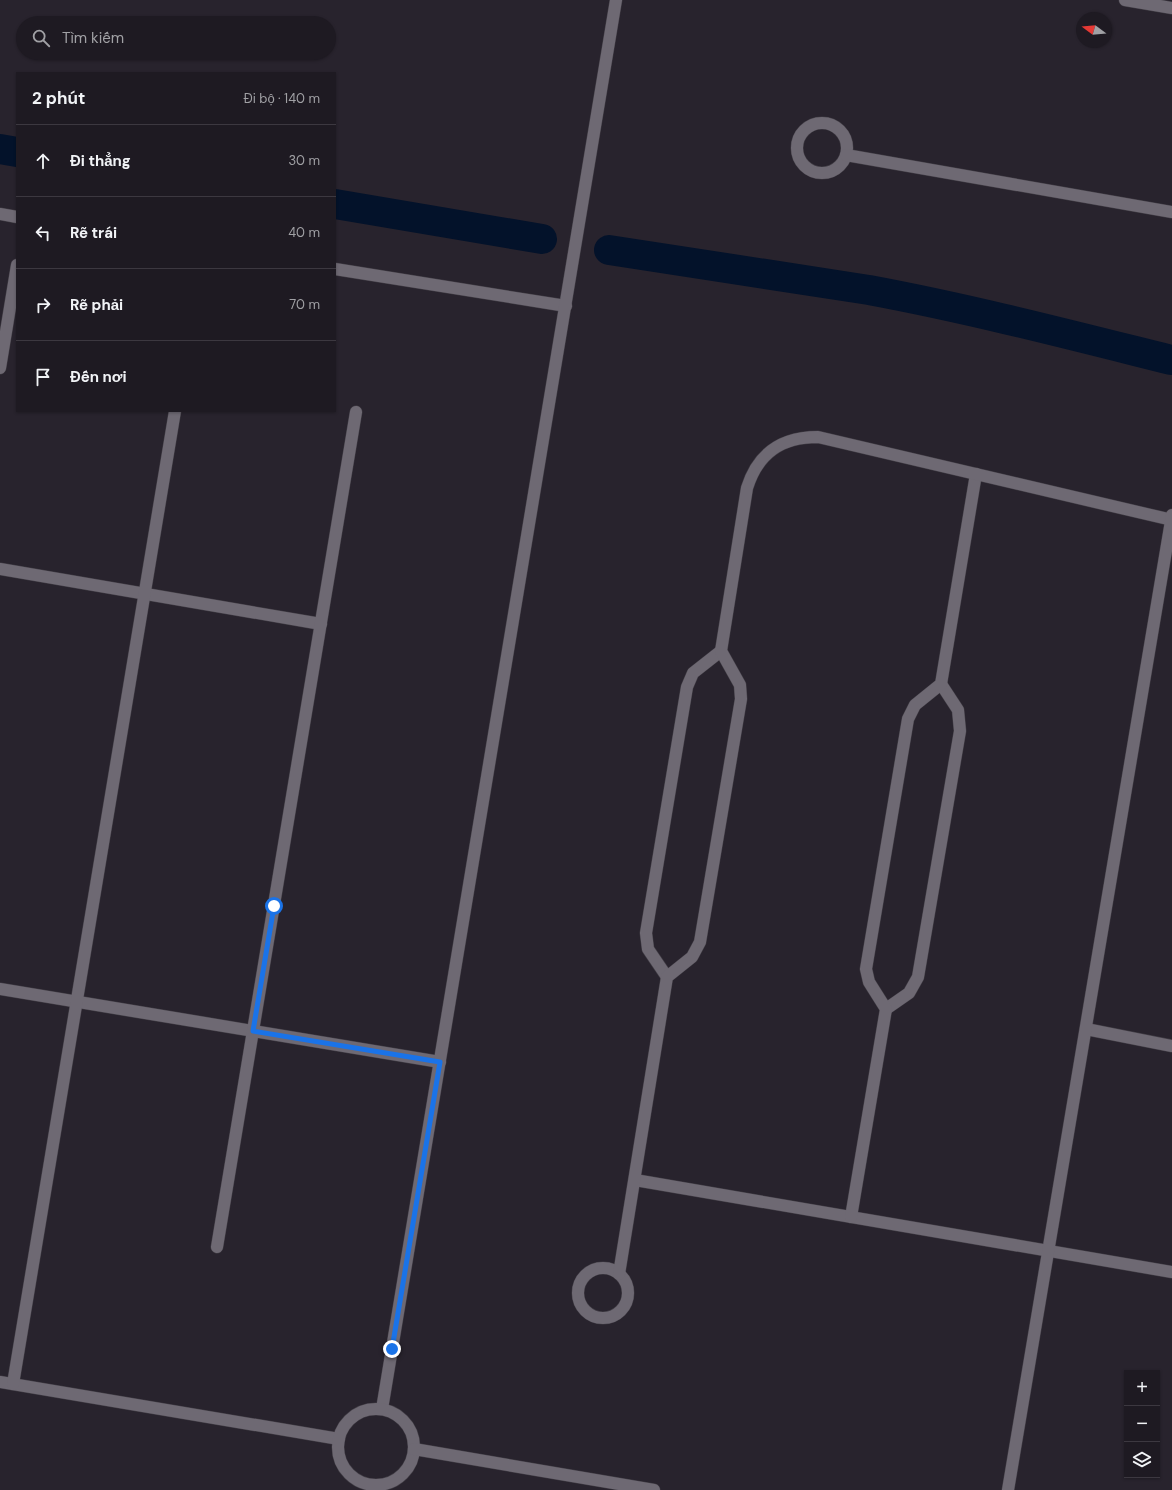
<!DOCTYPE html>
<html lang="vi">
<head>
<meta charset="utf-8">
<style>
	:root { --surface:#1e1a22; --page:#26232a; --text:#f1f3f6; --muted:#a1a1a5; --line:#3c3840 }
	body { margin:0; font-family:"DM Sans",sans-serif; background:var(--page); color:var(--text) }
	.controls { position:absolute; right:12px; bottom:12px; display:grid; overflow:hidden; border-radius:0px; box-shadow:0 1px 3px #0004 }
	.controls button { width:36px; height:36px; display:grid; place-items:center; padding:0; border:0; border-bottom:1px solid var(--line); background:var(--surface); color:var(--text); font:20px sans-serif }
	.compass { position:absolute; left:1076px; top:12px; width:36px; height:36px; border-radius:50%; background:var(--surface); box-shadow:0 1px 3px #0004; rotate:286deg }
	.stop { position:absolute; width:12px; height:12px; margin:-9px; border:3px solid #1a73e8; border-radius:50%; background:#fff }
	.stop.end { background:#1a73e8; border-color:#fff; box-shadow:0 1px 4px #0008 }
	.list { margin:0; padding:0; list-style:none }
	h2 { display:flex; justify-content:space-between; align-items:center; height:52px; margin:0; padding:0 16px; font-size:17px }
	h2 small { font-size:13px; font-weight:400; color:var(--muted) }
	.list li { display:grid; grid-template-columns:26px 1fr auto; gap:12px; align-items:center; box-sizing:border-box; height:72px; padding:0 16px; border-top:1px solid var(--line) }
	.list b { display:block; font-size:15px; white-space:nowrap }
	.list em { font-size:13px; font-style:normal; color:var(--muted) }
	.icon { flex:none; width:22px; height:22px; fill:none; stroke:currentColor; stroke-width:2; stroke-linecap:round; stroke-linejoin:round }
	.map { position:relative; flex:none; width:1172px; height:1490px; overflow:hidden }
	.search { position:absolute; background:var(--surface); box-shadow:0 1px 3px #0004; left:16px; top:16px; width:320px; height:44px; display:flex; align-items:center; gap:10px; box-sizing:border-box; padding:0 14px; border-radius:22px; color:var(--muted); font-size:15px }
	.panel { position:absolute; background:var(--surface); box-shadow:0 1px 3px #0004; left:16px; top:72px; width:320px; height:340px; border-radius:0px }
	.map>svg:first-child { display:block }
	.lines { fill:none; stroke-linecap:round; stroke-linejoin:round }
	.canal { stroke:#03122a; stroke-width:30 }
	.street-casing { stroke:#423e46; stroke-width:13 }
	.street { stroke:#6e6973; stroke-width:12 }
	.route { stroke:#1a73e8; stroke-width:5 }
</style>
</head>
<body>
<div class="map">
<svg width="1172" height="1490" viewBox="0 0 1172 1490">
	<rect width="100%" height="100%" fill="#28232d"/>
	<g class="lines">
		<g class="canal">
			<path d="M0 149 17 152"/>
			<path d="M335 204 542 239"/>
			<path d="M609 250 869 290C971 309 1071 335 1171 360"/>
		</g>
		<g class="street-casing">
			<g id="street">
				<path d="M1125 0 1172 8"/>
				<circle cx="822" cy="148" r="25"/>
				<path d="M846 155 1172 212"/>
				<path d="M0 214 17 217"/>
				<path d="M335 269 566 306"/>
				<path d="M0 368 17 265"/>
				<path d="M0 569 321 624"/>
				<path d="M667 977 648 949 646 933 687 687 693 673 721 651"/>
				<path d="M0 989 440 1062"/>
				<path d="M886 1009 909 993 918 977 960 731 958 710 941 684"/>
				<path d="M1086 1029 1172 1046"/>
				<path d="M635 1180 1172 1272"/>
				<path d="M851 1217 886 1009 869 982 866 969 908 719 915 705 941 684 976 474"/>
				<path d="M217 1247 356 412"/>
				<circle cx="603" cy="1293" r="25"/>
				<path d="M619 1274 667 977 692 957 700 942 741 699 740 685 721 651 747 488C758 453 781 437 818 437L1172 520"/>
				<path d="M0 1382 339 1439"/>
				<path d="M13 1384 175 411"/>
				<path d="M382 1409 616 0"/>
				<circle cx="376" cy="1447" r="38"/>
				<path d="M414 1449 654 1490"/>
				<path d="M1008 1490 1172 515"/>
			</g>
		</g>
		<use href="#street" class="street"/>
	</g>
	<g class="lines">
		<path class="route" d="M274 906 253 1031 440 1062 392 1349"/>
	</g>
</svg>
<div class="controls">
<button>+</button>
<button>−</button>
<button><svg class="icon" aria-label="layers" viewBox="0 0 24 24"><path d="M12 4l9 5-9 5-9-5zM3 14l9 5 9-5"/></svg></button>
</div>
<svg class="compass" viewBox="-18 -18 36 36"><path d="M0-13l5 13h-10z" fill="#e53935"/><path d="M0 13l5-13h-10z" fill="#a1a1a5"/></svg>
<div class="stop" style="left:274px;top:906px"></div>
<div class="stop end" style="left:392px;top:1349px"></div>
<div class="search"><svg class="icon" aria-label="search" viewBox="0 0 24 24"><circle cx="10" cy="10" r="6"/><path d="M15 15l6 6"/></svg>Tìm kiếm</div>
<section class="panel">
<h2>2 phút<small>Đi bộ · 140 m</small></h2>
<ul class="list">
<li><svg class="icon" aria-label="ahead" viewBox="0 0 24 24"><path d="M12 20V5M6 11l6-6 6 6"/></svg><div><b>Đi thẳng</b></div><em>30 m</em></li>
<li><svg class="icon" aria-label="left" viewBox="0 0 24 24"><path d="M17 20v-9H6M10 6l-5 5 5 5"/></svg><div><b>Rẽ trái</b></div><em>40 m</em></li>
<li><svg class="icon" aria-label="right" viewBox="0 0 24 24"><path d="M7 20v-9h11M14 6l5 5-5 5"/></svg><div><b>Rẽ phải</b></div><em>70 m</em></li>
<li><svg class="icon" aria-label="arrive" viewBox="0 0 24 24"><path d="M6 21V4h12l-3 4 3 4H6"/></svg><div><b>Đến nơi</b></div></li>
</ul>
</section>
</div>
</body>
</html>
